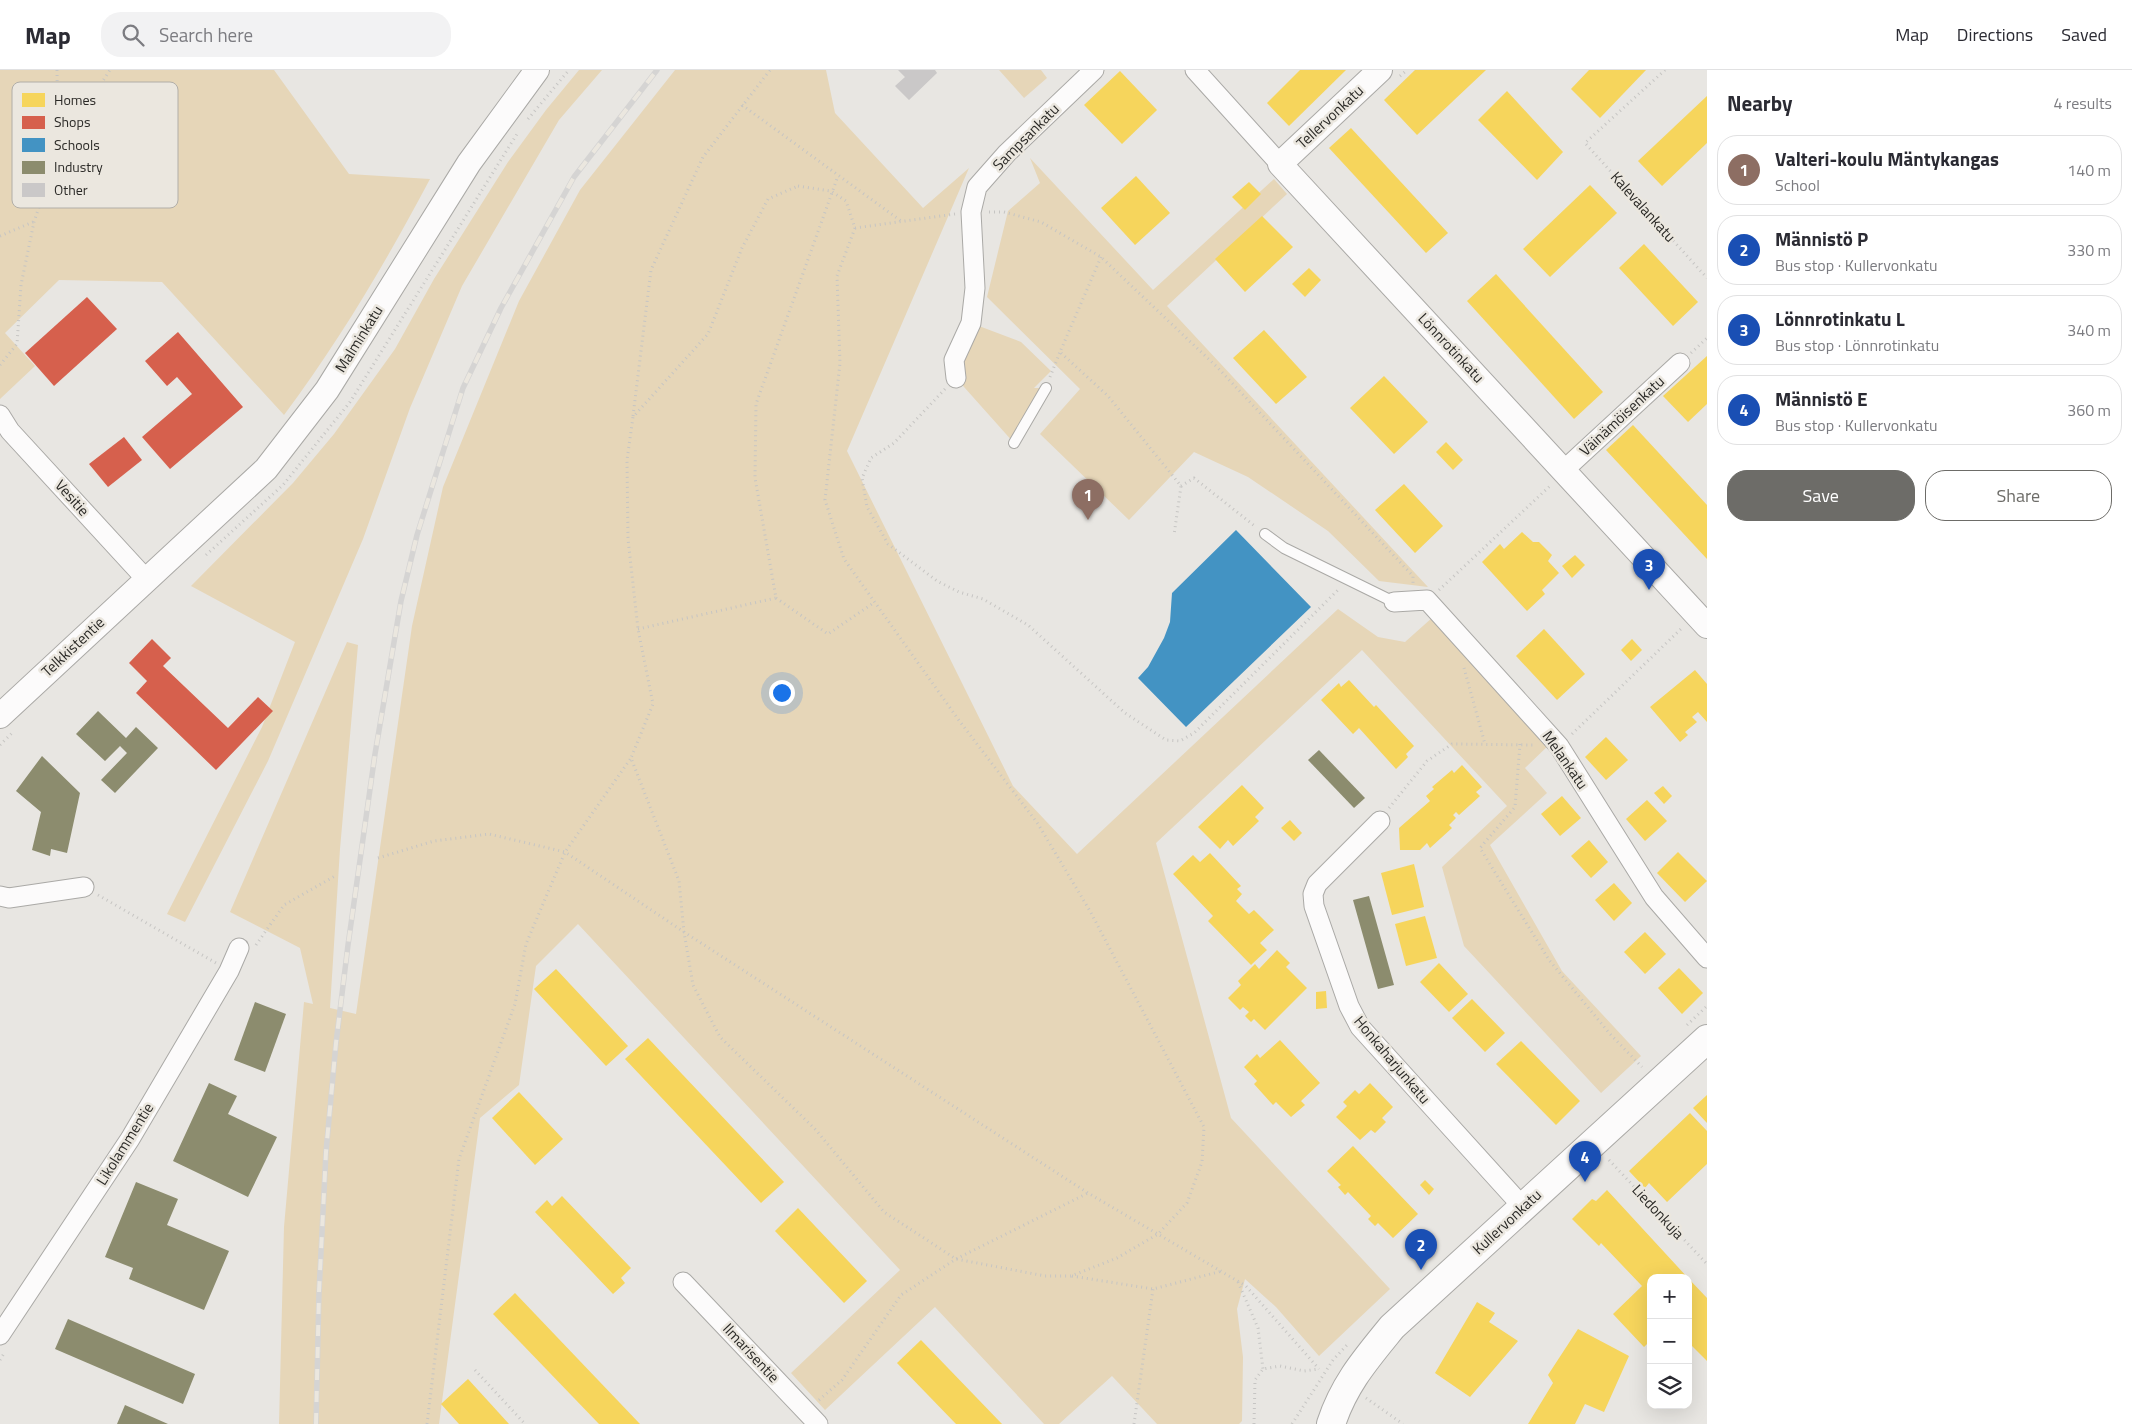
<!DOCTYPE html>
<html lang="en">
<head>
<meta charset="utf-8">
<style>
	:root { --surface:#fff; --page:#f2f2f3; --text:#2b2b33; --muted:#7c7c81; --line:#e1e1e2; --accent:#6d6c68 }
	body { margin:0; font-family:"Titillium Web",sans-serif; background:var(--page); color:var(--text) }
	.controls { position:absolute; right:15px; bottom:15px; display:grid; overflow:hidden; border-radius:10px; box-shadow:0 5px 20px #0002 }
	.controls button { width:45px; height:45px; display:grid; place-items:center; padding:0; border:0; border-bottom:1px solid var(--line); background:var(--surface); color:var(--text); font:25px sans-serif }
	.you { position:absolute; left:781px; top:622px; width:18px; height:18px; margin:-12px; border:4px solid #fff; border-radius:50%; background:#1a73e8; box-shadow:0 0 0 8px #1a73e833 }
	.badge { display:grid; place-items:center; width:32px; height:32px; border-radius:50%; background:var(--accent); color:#fff; font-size:16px; font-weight:700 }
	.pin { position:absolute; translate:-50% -41px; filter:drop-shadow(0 1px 2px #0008) }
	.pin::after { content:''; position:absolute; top:26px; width:18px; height:15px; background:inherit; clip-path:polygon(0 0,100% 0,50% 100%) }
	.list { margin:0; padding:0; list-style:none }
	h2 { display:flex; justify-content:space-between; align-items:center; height:65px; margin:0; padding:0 20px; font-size:21px }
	h2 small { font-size:16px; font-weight:400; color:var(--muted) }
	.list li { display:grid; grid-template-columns:32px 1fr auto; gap:15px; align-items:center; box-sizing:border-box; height:70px; margin:0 10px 10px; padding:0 10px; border:1px solid var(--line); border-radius:20px }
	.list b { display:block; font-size:19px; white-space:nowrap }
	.list p { margin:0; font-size:16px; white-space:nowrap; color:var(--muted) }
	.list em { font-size:16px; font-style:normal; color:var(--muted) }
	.actions { display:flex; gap:10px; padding:15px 20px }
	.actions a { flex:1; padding:11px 0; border:1px solid var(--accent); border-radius:20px; text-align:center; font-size:18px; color:var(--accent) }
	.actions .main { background:var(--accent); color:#fff }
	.icon { flex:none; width:28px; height:28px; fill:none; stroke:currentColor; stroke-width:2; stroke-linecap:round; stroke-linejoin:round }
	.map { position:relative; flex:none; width:1707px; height:1354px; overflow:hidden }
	header { display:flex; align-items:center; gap:30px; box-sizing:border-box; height:70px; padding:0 25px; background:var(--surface); border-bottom:1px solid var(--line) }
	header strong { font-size:24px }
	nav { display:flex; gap:28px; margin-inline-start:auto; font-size:18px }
	.search { width:350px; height:45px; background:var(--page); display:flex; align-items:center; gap:12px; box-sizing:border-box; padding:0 18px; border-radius:20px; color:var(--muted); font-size:19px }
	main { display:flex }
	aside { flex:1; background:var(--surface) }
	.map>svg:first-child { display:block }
	.green { fill:#e6d6b8 }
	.homes { fill:#f6d55c }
	.shops { fill:#d6604d }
	.schools { fill:#4393c3 }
	.industry { fill:#8c8c6e }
	.building { fill:#cac8c8 }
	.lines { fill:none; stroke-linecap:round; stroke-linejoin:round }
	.service-casing { stroke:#aaa9a6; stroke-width:12 }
	.minor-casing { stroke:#aaa9a6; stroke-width:21 }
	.tertiary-casing { stroke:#aaa9a6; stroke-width:26 }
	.secondary-casing { stroke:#aaa9a6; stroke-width:30 }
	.path { stroke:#c6c5c3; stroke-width:3; stroke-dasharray:1 4; stroke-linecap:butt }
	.service { stroke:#fcfbfb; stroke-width:10 }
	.minor { stroke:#fcfbfb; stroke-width:19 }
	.tertiary { stroke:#fcfbfb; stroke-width:24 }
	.secondary { stroke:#fcfbfb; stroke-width:28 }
	.rail-casing { stroke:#d5d4d3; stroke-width:5.5 }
	.rail { stroke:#ebe7df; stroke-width:4; stroke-dasharray:11; stroke-linecap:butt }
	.labels { text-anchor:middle; stroke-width:5; stroke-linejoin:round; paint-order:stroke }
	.street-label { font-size:15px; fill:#2b2a27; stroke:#ebe7df }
	.key { fill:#ebe7df; stroke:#b1aea8; stroke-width:1 }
	.key-label { font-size:14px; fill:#2b2a27 }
</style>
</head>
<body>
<header>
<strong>Map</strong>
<div class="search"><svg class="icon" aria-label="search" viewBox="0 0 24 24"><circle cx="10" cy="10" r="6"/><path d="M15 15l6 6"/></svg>Search here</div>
<nav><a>Map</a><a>Directions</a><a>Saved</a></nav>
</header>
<main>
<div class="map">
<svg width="1707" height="1354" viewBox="0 0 1707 1354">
	<rect width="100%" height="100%" fill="#e8e6e2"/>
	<g class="green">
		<path d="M0 0H274L349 104 430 109C386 192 340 270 284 345L162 212 59 210 5 263 35 296 0 329Z"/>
		<path d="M579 0H602L559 50 462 216 410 338 363 469 268 691 185 852 167 844 262 657 295 572 191 516 293 413 334 364 395 279 434 209 508 92 546 40Z"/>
		<path d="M675 0H826L835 43 923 138 969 98 847 381 1013 716 1077 784 1338 539 1378 567 1405 572 1433 547 1551 673 1525 698 1547 723 1490 775 1562 901 1641 986 1601 1023 1464 876 1442 797 1507 736 1362 580 1156 773 1231 1048 1390 1219 1319 1286 1276 1237 1245 1209 1237 1239 1243 1287 1242 1351 1239 1354H1157L1112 1306 1059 1354H1044L935 1237 825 1340 791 1303 900 1200 578 854 536 896 519 1015 480 1048 439 1354H279L284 1157 304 932 313 934 300 878 230 842 347 572 358 575 340 779 330 938 356 944 412 556 443 417 519 231 580 120Z"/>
		<path d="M999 0H1041L1047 8 1024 28Z"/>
		<path d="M1030 88 1153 220 1274 109 1287 124 1167 236 1428 517 1379 511 1328 461 1248 407 1194 382 1129 450 1040 364 1080 319 987 227 1008 141 1040 113Z"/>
		<path d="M971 253 1021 272 1051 301 1034 318H1046L1014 373 956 308Z"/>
	</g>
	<g class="homes">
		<path d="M1300 0H1346L1289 56 1267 33Z"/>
		<path d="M1415 0H1486L1417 65 1384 30Z"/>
		<path d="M1589 0H1646L1600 48 1571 19Z"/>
		<path d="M1120 1 1157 40 1122 74 1084 35Z"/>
		<path d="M1507 21 1563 82 1537 110 1478 50Z"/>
		<path d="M1707 26V73L1662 116 1638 91Z"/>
		<path d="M1351 58 1448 163 1426 183 1329 78Z"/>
		<path d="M1136 106 1170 143 1135 175 1101 138Z"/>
		<path d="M1249 112 1261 124 1245 140 1232 127Z"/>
		<path d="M1590 115 1617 143 1550 207 1523 179Z"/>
		<path d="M1262 146 1293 177 1245 222 1215 189Z"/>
		<path d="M1644 174 1698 232 1673 256 1619 198Z"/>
		<path d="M1309 198 1321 210 1305 227 1292 214Z"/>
		<path d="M1496 204 1603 322 1574 349 1467 231Z"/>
		<path d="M1264 260 1307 307 1276 334 1233 288Z"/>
		<path d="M1707 286V334L1688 352 1663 326Z"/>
		<path d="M1384 306 1428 352 1394 384 1350 338Z"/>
		<path d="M1633 355 1707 435V489L1606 380Z"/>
		<path d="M1446 372 1463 390 1453 400 1436 382Z"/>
		<path d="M1404 414 1443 456 1415 483 1375 440Z"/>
		<path d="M1522 462 1533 472H1539L1552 485 1548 491 1559 503 1542 520 1545 524 1527 541 1482 492 1500 474 1504 479Z"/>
		<path d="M1575 485 1585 495 1572 508 1562 496Z"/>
		<path d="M1544 559 1585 604 1557 630 1516 586Z"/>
		<path d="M1632 569 1642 580 1631 591 1621 580Z"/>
		<path d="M1695 600 1707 614V652L1698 642 1692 647 1697 652 1685 662 1688 665 1680 672 1650 637Z"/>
		<path d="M1349 610 1374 637 1376 635 1414 676 1406 684 1408 687 1396 699 1359 658 1353 664 1321 630 1339 613 1341 617Z"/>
		<path d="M1606 667 1628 690 1606 710 1585 687Z"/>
		<path d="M1462 695 1482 717 1476 722 1480 726 1459 745 1456 742 1453 745 1456 748 1449 755 1452 758 1430 778 1427 773 1420 780H1400L1399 758 1430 731 1426 726 1434 719 1432 717 1452 700 1454 703Z"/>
		<path d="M1242 715 1264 738 1255 747 1259 751 1233 776 1228 770 1220 779 1198 757Z"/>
		<path d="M1663 716 1672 726 1664 734 1654 723Z"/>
		<path d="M1562 726 1581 748 1560 766 1541 744Z"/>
		<path d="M1647 730 1667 751 1645 771 1626 749Z"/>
		<path d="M1290 750 1302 763 1294 771 1281 758Z"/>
		<path d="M1589 770 1608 792 1591 808 1571 786Z"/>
		<path d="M1678 782 1707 811 1685 832 1657 803Z"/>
		<path d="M1210 783 1241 816 1237 819 1242 824 1236 831 1249 844 1254 840 1274 860 1260 873 1267 880 1251 895 1208 851 1213 846 1173 804 1193 785 1200 792Z"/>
		<path d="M1414 794 1424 837 1392 845 1381 803Z"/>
		<path d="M1614 813 1632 833 1614 851 1595 830Z"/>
		<path d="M1425 846 1437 888 1406 896 1395 854Z"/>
		<path d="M1645 862 1666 884 1645 904 1624 882Z"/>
		<path d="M1277 880 1290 893 1286 897 1307 918 1265 960 1254 949 1251 952 1245 946 1249 942 1243 937 1240 940 1228 928 1241 915 1238 911 1255 894 1259 899Z"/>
		<path d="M1439 893 1468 924 1449 942 1420 912Z"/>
		<path d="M1679 898 1703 923 1682 944 1658 918Z"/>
		<path d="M556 899 628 976 606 996 534 919Z"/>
		<path d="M1326 921 1327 938 1316 939V922Z"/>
		<path d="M1472 929 1505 963 1485 982 1452 948Z"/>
		<path d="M648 968 784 1112 761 1133 625 989Z"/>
		<path d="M1280 970 1320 1013 1301 1031 1305 1035 1291 1047 1276 1032 1273 1035 1254 1014 1257 1011 1244 997 1257 984 1260 988Z"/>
		<path d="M1521 971 1580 1031 1556 1055 1496 994Z"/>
		<path d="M1370 1013 1393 1037 1382 1048 1386 1052 1375 1063 1371 1060 1360 1070 1336 1047 1347 1036 1343 1032 1355 1020 1359 1024Z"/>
		<path d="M519 1022 563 1069 535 1095 492 1048Z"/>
		<path d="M1707 1025V1053L1693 1038Z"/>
		<path d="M1690 1043 1707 1061V1094L1667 1132 1649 1113 1645 1118 1629 1101Z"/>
		<path d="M1353 1076 1418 1144 1393 1168 1378 1153 1375 1156 1368 1149 1371 1146 1348 1122 1345 1125 1338 1117 1341 1115 1327 1101Z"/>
		<path d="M1425 1110 1434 1119 1429 1125 1420 1115Z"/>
		<path d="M1607 1120 1688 1208H1651V1270L1644 1277 1613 1244 1642 1216 1601 1173 1599 1176 1572 1149 1592 1129 1596 1131Z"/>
		<path d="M562 1126 631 1198 621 1208 625 1213 613 1224 535 1142 547 1130 552 1136Z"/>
		<path d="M798 1138 867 1211 844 1233 775 1161Z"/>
		<path d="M1688 1208 1707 1228V1291L1688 1272Z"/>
		<path d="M515 1223 640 1354H599L493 1244Z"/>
		<path d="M1477 1232 1495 1243 1489 1252 1518 1271 1470 1327 1435 1303Z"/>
		<path d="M1578 1259 1629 1286 1604 1342 1585 1334 1575 1354H1528L1553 1313 1548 1305Z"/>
		<path d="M921 1270 1002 1354H956L897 1293Z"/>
		<path d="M468 1309 509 1354H459L441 1334Z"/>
	</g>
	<g class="shops">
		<path d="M87 227 117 259 54 316 25 283Z"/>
		<path d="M178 262 243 337 170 399 142 367 192 324 177 307 167 316 145 291Z"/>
		<path d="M124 367 142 390 108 417 89 394Z"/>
		<path d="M152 569 171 588 163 596 228 658 258 627 273 641 216 700 136 623 147 611 129 593Z"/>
	</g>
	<path class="schools" d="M1236 460 1311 537 1186 657 1138 608 1148 597 1164 568 1170 552 1172 523Z"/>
	<g class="industry">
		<path d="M98 641 126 668 136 657 158 678 115 723 101 710 127 683 120 676 105 691 76 664Z"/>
		<path d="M1319 680 1365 728 1354 738 1308 690Z"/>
		<path d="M42 686 80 723 67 783 51 779 50 786 32 780 41 742 16 721Z"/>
		<path d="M1369 826 1394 915 1378 919 1353 830Z"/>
		<path d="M255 932 286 944 265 1002 234 990Z"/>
		<path d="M209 1013 237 1026 228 1044 277 1067 248 1127 173 1091Z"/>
		<path d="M136 1112 178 1129 167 1155 229 1181 204 1240 129 1209 133 1198 105 1187Z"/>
		<path d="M68 1249 195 1304 183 1334 55 1279Z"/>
		<path d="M125 1335 168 1354H117Z"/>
	</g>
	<path class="building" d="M898 0H935L937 3 909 30 895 16 905 7Z"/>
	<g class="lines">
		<g class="service-casing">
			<g id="service">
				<path d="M1014 373 1046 318"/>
				<path d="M1265 464 1284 478 1394 532"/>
			</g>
		</g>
		<g class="minor-casing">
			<g id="minor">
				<path d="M1195 0 1280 94"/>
				<path d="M956 308 954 290 971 253 975 218 971 142 977 117 1007 83 1094 0"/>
				<path d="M0 345 10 361 146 509"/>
				<path d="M1564 400 1680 293"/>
				<path d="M1394 532 1427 530 1559 676 1654 827 1707 888"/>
				<path d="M1380 751 1317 814 1313 824 1314 836 1349 936 1360 957 1523 1137"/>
				<path d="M0 826 9 828 84 817"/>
				<path d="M683 1212 818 1354"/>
				<path d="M0 1265 130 1069 229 901 239 878"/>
			</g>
		</g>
		<g class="tertiary-casing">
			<g id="tertiary">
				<path d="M1380 0 1280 94 1707 556"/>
				<path d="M0 646 266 399 327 320 469 93 537 0"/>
			</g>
		</g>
		<g class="secondary-casing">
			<path id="secondary" d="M1331 1354C1344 1314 1366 1289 1392 1257L1707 969"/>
		</g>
		<g class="path">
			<path d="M57 0 58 79"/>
			<path d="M1665 0 1585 73 1707 208"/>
			<path d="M1400 6 1407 0"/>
			<path d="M742 35 901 151"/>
			<path d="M528 49 569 0"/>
			<path d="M798 116 831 121 846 131 855 158 837 206 840 293 825 430 844 489 958 649 1038 754 1090 841 1204 1057 1202 1092 1187 1133 1158 1164 1117 1188 1071 1206H1045L956 1189 884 1142 816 1060 720 967 693 915 684 862 679 811 631 688 653 634 638 559 628 469 627 390 633 347 708 264 742 178 768 129Z"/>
			<path d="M989 142H1004L1041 152 1101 187 1218 298 1413 506V513"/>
			<path d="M855 158 955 144"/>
			<path d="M0 166 33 152"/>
			<path d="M1101 187 1060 282 1108 326 1181 416 1174 465"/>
			<path d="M1691 283 1707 268"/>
			<path d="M0 295 17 274 21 215 34 152 58 80 110 0"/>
			<path d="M1050 307 1060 282"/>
			<path d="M945 319 894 373 871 388 862 408 867 437 888 474 937 511 959 522 983 529 1028 555 1125 643 1166 670 1180 671 1194 663 1340 518"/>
			<path d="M633 346 651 200 703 87 770 0"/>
			<path d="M1181 416 1194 408 1256 457"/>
			<path d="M206 485 283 415 350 332 517 64"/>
			<path d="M1439 520 1551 415"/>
			<path d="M776 528 828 564 875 532"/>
			<path d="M638 559 776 528 755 408 756 334 838 106"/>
			<path d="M1464 598 1485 674"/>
			<path d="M1572 664 1683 557"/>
			<path d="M1520 674 1515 737 1480 778 1549 890 1610 964 1642 997"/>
			<path d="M0 675 12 663"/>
			<path d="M1389 738 1427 691 1452 674 1536 675"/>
			<path d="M378 788 434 771 489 764 565 782 684 862 1088 1123 1246 1216 1319 1299"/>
			<path d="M98 825 216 893"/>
			<path d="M256 875 284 835 335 806"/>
			<path d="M1687 955 1707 936"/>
			<path d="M1609 1090 1707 1194"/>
			<path d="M1072 1206 1153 1219 1222 1201"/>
			<path d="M1238 1212 1258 1258 1263 1299"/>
			<path d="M0 1290 5 1282"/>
			<path d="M475 1300 525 1354"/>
			<path d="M1366 1328 1403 1354"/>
			<path d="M819 1330 842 1310 901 1225 956 1189 1088 1123"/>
			<path d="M427 1354 459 1089 515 934 526 874 565 782 631 688"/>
			<path d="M1134 1354 1153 1219"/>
			<path d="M1254 1354 1255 1310 1263 1299 1280 1296 1304 1301 1319 1299"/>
			<path d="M1292 1354 1333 1290 1347 1275"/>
		</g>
		<use href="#service" class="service"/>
		<use href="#minor" class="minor"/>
		<use href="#tertiary" class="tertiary"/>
		<use href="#secondary" class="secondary"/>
		<g class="rail-casing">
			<path id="rail" d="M316 1354 319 1222 326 1082 336 973 348 875 375 684 401 531 417 465 463 318 501 238 574 107 657 0"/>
		</g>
		<use href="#rail" class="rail"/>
	</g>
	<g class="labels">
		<g class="street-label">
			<text transform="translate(1330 47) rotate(-43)" y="5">Tellervonkatu</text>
			<text transform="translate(1026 67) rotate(-45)" y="5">Sampsankatu</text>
			<text transform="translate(1643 137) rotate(48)" y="5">Kalevalankatu</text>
			<text transform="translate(359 269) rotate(-58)" y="5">Malminkatu</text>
			<text transform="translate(1451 278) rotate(47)" y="5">Lönnrotinkatu</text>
			<text transform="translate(1622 346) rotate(-43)" y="5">Väinämöisenkatu</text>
			<text transform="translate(72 428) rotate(48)" y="5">Vesitie</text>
			<text transform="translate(73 577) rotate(-43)" y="5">Telkkistentie</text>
			<text transform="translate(1565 690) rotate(55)" y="5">Melankatu</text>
			<text transform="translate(1392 990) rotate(50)" y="5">Honkaharjunkatu</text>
			<text transform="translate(125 1074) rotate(-58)" y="5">Likolammentie</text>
			<text transform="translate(1658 1142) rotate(47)" y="5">Liedonkuja</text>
			<text transform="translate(1507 1152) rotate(-43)" y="5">Kullervonkatu</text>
			<text transform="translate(751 1283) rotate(47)" y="5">Ilmarisentie</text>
		</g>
	</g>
	<rect x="12" y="12" width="166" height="126" rx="8" class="key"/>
	<rect x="22" y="23" width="23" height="14" fill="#f6d55c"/>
	<rect x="22" y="46" width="23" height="13" fill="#d6604d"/>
	<rect x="22" y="68" width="23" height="14" fill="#4393c3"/>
	<rect x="22" y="91" width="23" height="13" fill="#8c8c6e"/>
	<rect x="22" y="113" width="23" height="14" fill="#cac8c8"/>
	<g class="key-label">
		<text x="54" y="35">Homes</text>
		<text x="54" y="57">Shops</text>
		<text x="54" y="80">Schools</text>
		<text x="54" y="102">Industry</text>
		<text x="54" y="125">Other</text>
	</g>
</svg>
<div class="controls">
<button>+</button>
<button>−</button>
<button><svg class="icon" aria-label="layers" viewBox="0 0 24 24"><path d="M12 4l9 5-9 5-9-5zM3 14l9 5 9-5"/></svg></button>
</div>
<div class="you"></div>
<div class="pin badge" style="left:1088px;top:450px;background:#8d6e63">1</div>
<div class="pin badge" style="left:1421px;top:1200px;background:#1a4fb4">2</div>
<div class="pin badge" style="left:1649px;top:520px;background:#1a4fb4">3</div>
<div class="pin badge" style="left:1585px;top:1112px;background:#1a4fb4">4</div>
</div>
<aside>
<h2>Nearby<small>4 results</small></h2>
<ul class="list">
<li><span class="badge" style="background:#8d6e63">1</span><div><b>Valteri-koulu Mäntykangas</b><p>School</p></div><em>140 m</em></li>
<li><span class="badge" style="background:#1a4fb4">2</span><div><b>Männistö P</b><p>Bus stop · Kullervonkatu</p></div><em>330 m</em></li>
<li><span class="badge" style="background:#1a4fb4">3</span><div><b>Lönnrotinkatu L</b><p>Bus stop · Lönnrotinkatu</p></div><em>340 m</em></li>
<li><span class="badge" style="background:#1a4fb4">4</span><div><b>Männistö E</b><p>Bus stop · Kullervonkatu</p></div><em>360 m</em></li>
</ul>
<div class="actions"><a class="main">Save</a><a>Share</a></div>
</aside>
</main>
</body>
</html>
